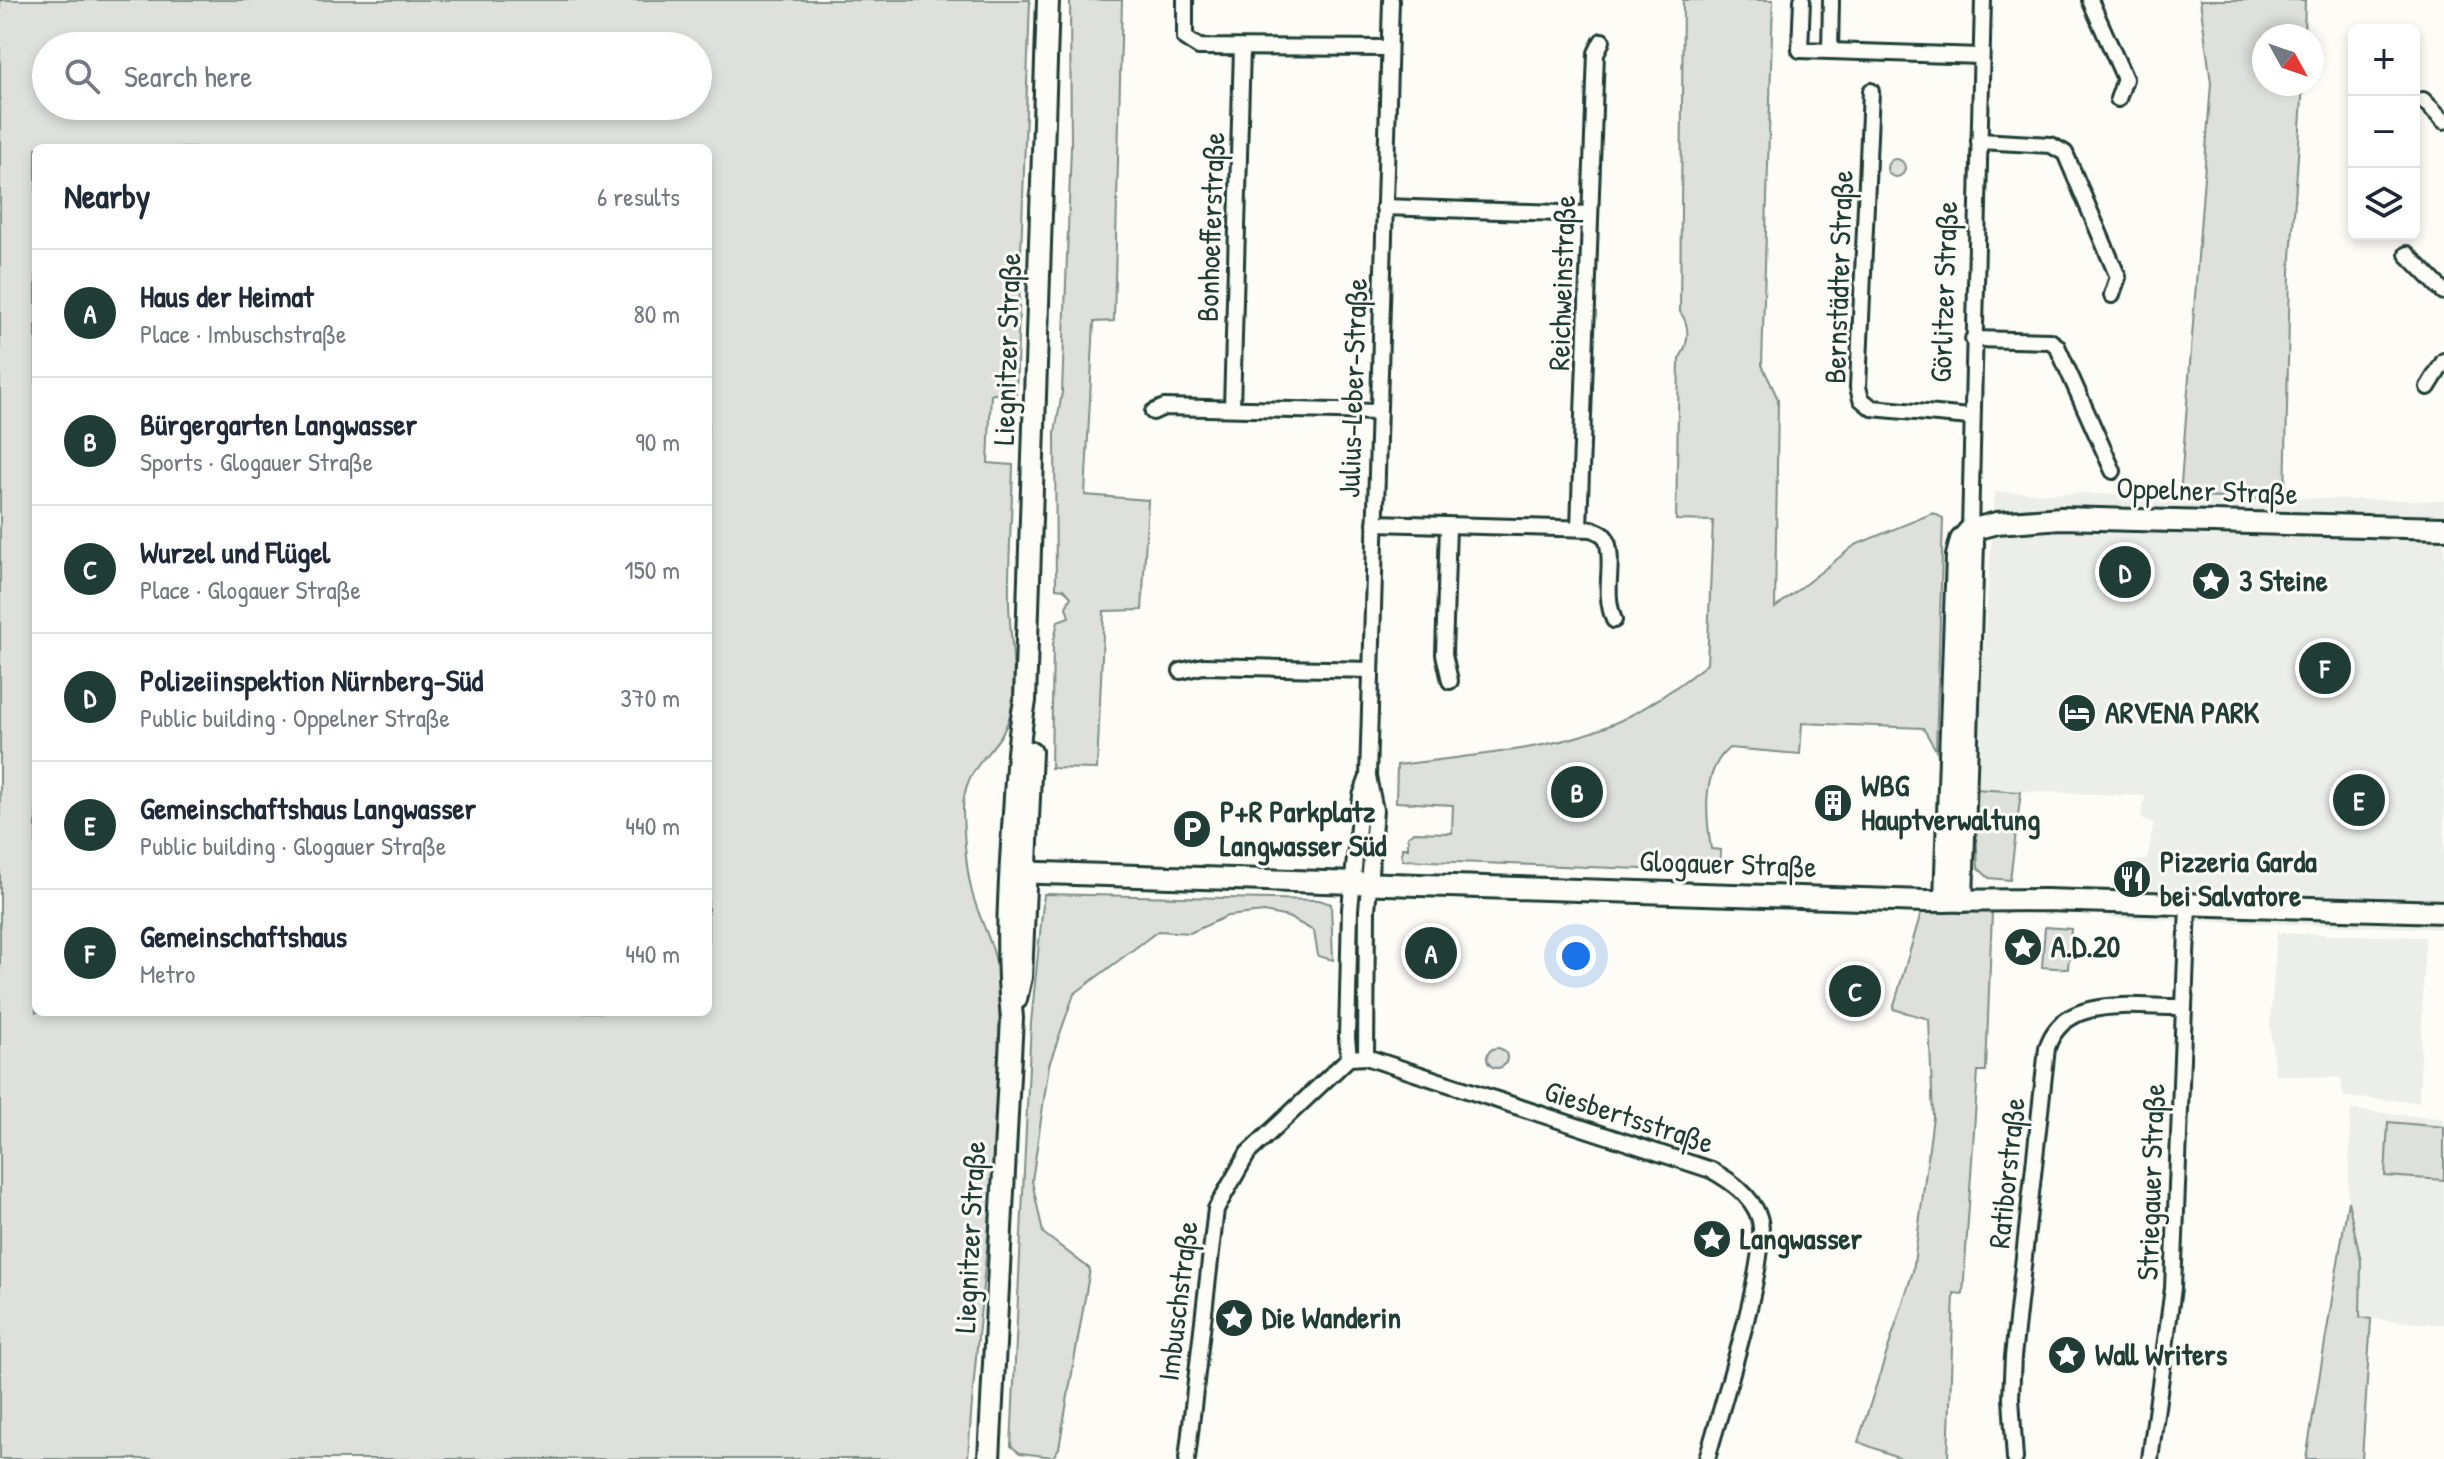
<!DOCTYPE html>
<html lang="en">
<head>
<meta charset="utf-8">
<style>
	:root { --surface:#fff; --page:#f6f6f7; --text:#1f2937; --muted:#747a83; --line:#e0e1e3; --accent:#1f3d34 }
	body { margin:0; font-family:"Patrick Hand",sans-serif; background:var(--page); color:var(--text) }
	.controls { position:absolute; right:24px; top:24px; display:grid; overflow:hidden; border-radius:12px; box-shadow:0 4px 12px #0003 }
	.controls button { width:72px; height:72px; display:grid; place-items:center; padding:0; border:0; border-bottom:2px solid var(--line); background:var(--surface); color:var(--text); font:40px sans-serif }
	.compass { position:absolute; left:2252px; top:24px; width:72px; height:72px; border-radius:50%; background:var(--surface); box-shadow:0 4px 12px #0003; rotate:130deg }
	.you { position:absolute; left:1576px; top:956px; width:28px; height:28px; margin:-20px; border:6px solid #fff; border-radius:50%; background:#1a73e8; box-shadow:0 0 0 12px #1a73e833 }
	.badge { display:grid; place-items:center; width:52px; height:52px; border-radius:50%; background:var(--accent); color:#fff; font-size:26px; font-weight:700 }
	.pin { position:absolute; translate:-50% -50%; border:4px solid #fff; box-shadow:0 2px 8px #0006 }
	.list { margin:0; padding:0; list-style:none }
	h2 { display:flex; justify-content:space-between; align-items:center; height:104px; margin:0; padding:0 32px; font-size:34px }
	h2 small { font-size:26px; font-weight:400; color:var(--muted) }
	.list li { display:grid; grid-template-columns:52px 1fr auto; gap:24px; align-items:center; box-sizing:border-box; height:128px; padding:0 32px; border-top:2px solid var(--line) }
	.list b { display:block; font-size:30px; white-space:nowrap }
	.list p { margin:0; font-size:26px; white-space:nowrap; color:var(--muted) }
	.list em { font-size:26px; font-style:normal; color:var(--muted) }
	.icon { flex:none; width:44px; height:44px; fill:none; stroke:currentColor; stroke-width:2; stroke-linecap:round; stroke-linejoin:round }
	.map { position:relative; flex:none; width:2444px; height:1459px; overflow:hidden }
	.search { position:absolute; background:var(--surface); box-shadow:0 4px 12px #0003; left:32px; top:32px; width:680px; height:88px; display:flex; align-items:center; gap:20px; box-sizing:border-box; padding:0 28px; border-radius:44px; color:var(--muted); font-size:30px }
	.panel { position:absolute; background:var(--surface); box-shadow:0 4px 12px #0003; left:32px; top:144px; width:680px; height:872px; border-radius:12px }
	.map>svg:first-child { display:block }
	.built { fill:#eceee9 }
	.green { fill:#dde0db; stroke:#7e8e88; stroke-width:2; fill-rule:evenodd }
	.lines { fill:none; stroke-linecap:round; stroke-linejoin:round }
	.street-casing { stroke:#1f3d34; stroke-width:20 }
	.secondary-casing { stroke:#1f3d34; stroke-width:26 }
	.street { stroke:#fdfcf7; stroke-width:14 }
	.secondary { stroke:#fdfcf7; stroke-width:20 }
	.labels { text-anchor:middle; stroke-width:6; stroke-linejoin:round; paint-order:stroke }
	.street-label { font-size:30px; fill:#1f3d34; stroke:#fdfcf7 }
	.poi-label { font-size:30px; font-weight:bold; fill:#1f3d34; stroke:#fdfcf7; text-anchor:start }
</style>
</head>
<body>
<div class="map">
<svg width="2444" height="1459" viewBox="0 0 2444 1459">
	<rect width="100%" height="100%" fill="#fdfcf7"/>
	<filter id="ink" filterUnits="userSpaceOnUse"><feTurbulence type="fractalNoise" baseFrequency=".0125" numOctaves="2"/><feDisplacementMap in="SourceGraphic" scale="16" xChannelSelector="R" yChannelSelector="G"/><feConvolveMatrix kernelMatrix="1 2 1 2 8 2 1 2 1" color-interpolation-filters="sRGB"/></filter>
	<g filter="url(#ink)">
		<g class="built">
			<path d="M1995 492 2444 501V929L2109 918 2112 882 2124 862 2147 860 2154 823 2141 819 2145 796 1974 789Z"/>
			<path d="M2277 933 2425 937 2419 1102 2344 1097 2341 1078 2275 1075 2270 1025Z"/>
			<path d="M2351 1110 2444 1119V1325L2360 1318 2361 1261 2348 1201Z"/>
		</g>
		<g class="green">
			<path d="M0 0H1030L1016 395 991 394 988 463 1013 465C1012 511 1008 558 1009 604 1010 637 1017 673 1012 706 1005 753 962 759 963 812 964 838 966 872 973 896 981 924 996 947 998 976 1007 1137 977 1299 968 1459H0ZM46 46H698V106H46ZM36 148H708V1012H36Z"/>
			<path d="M1070 0H1122L1114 321 1094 322 1085 495 1148 500 1142 610 1104 611 1097 769 1051 768 1053 644 1058 621 1069 617 1066 607 1071 597 1064 589 1056 588 1055 432 1062 393 1071 147Z"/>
			<path d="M1683 0H1773L1762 365 1778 399 1775 608 1855 545 1933 513 1943 518 1936 750 1923 728 1802 723 1800 754 1729 748C1701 772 1706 816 1711 849L1721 850 1720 872 1402 860V848H1408V836L1414 832 1452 833 1453 805 1396 802 1397 765C1462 756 1549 751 1608 726 1644 711 1676 688 1707 664L1713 521 1676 520 1679 359C1689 344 1691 326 1680 312Z"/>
			<path d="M2200 0H2305L2304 36H2264V84H2303L2290 272 2285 499 2180 497 2211 83Z"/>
			<circle cx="1896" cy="168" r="9"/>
			<path d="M1974 789 2021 792 2010 880 1989 878 1978 868Z"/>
			<path d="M1044 894 1319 900 1331 904 1333 960 1318 956 1314 931 1288 917 1264 912 1227 916 1190 933 1158 931 1074 994 1049 1065 1032 1181 1043 1233 1090 1269 1059 1448 1053 1457 1020 1453 1011 1446 1031 1023Z"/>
			<path d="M1922 909 1992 911 1986 1071H1978L1963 1294 1954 1293 1948 1459H1903L1858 1442 1913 1271 1933 1117 1929 1019 1893 1009Z"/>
			<path d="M2045 927 2071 929 2068 969 2042 967Z"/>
			<circle cx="1497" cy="1058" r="10"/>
			<path d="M2388 1122 2444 1127V1180L2385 1176Z"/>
			<path d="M2348 1201 2361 1261 2360 1317 2371 1319 2362 1459H2306Z"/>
		</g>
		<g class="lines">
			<g class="street-casing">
				<g id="street">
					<path d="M1185 0V38L1199 47 1389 48"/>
					<path d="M1802 0 1800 50 1981 56"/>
					<path d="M2090 0 2125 79 2118 99"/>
					<path d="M1830 51 1831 0"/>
					<path d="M1871 91 1858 387 1861 399 1872 408 1970 417"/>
					<path d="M2423 100 2444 121"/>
					<path d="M1979 141 2051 145 2065 153 2118 277 2112 295"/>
					<path d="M1384 207 1590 214"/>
					<path d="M2407 254 2444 292"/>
					<path d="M1973 339 2050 341 2057 346 2113 471"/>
					<path d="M2428 387 2444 361"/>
					<path d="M1232 408 1242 48"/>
					<path d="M1153 412 1164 407 1378 412"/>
					<path d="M1375 523 1592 529C1599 532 1605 534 1607 541 1615 565 1602 590 1614 620"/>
					<path d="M1448 526 1444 654 1450 681"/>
					<path d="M1579 527 1596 53 1602 41"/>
					<path d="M1970 530 1983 0"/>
					<path d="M1181 671 1203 666 1371 670"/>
					<path d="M1366 1057 1367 910 1375 810 1368 777"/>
					<path d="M1349 1058 1347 1038 1350 909 1361 796 1368 777 1391 0"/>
					<path d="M1187 1459 1216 1209 1248 1153 1349 1058 1366 1057 1711 1170C1731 1181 1751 1195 1759 1217 1772 1253 1719 1414 1707 1459"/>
					<path d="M2015 1459 2011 1398 2013 1357 2047 1048C2064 993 2136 1008 2182 1007"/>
					<path d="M2150 1459 2173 1288 2188 905"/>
				</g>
			</g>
			<g class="secondary-casing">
				<g id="secondary">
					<path d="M1011 872 1925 901 2045 900 2444 912"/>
					<path d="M1945 901 1957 556 1961 540 1970 530 1997 523 2061 518 2444 528"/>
					<path d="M1962 901 1973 543 1970 530"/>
					<path d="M1016 999 1021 977 1031 752"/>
					<path d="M989 1459 1012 1018C1005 955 1009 892 1013 828 1016 786 1017 743 1025 701L1048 0"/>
				</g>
			</g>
			<use href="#street" class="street"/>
			<use href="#secondary" class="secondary"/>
		</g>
	</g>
	<defs>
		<g id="sight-disc" transform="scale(2)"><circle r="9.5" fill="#1f3d34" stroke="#fdfcf7"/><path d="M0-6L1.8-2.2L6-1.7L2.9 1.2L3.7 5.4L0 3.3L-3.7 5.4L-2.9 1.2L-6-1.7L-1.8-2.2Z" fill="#fff"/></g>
		<g id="hotel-disc" transform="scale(2)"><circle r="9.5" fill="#1f3d34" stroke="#fdfcf7"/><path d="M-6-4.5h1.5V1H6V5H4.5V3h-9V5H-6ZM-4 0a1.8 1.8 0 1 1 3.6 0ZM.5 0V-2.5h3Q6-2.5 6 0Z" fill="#fff"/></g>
		<g id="building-disc" transform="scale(2)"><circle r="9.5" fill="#1f3d34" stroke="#fdfcf7"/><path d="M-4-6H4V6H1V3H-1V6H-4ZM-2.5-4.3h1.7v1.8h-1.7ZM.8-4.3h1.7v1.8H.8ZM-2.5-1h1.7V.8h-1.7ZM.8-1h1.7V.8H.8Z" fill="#fff"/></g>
		<g id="parking-disc" transform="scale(2)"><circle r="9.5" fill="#1f3d34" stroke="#fdfcf7"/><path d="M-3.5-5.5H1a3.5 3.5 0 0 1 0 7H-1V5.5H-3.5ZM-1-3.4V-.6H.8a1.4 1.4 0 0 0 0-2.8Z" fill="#fff"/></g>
		<g id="restaurant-disc" transform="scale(2)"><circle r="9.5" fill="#1f3d34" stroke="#fdfcf7"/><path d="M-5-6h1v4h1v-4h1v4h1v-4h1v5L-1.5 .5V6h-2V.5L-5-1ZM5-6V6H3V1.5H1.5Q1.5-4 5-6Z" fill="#fff"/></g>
	</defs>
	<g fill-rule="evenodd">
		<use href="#sight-disc" x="2211" y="581"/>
		<use href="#hotel-disc" x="2077" y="713"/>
		<use href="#building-disc" x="1833" y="803"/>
		<use href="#parking-disc" x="1192" y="829"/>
		<use href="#restaurant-disc" x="2132" y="879"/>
		<use href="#sight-disc" x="2023" y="947"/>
		<use href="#sight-disc" x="1712" y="1239"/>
		<use href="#sight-disc" x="1234" y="1318"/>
		<use href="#sight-disc" x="2067" y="1355"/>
	</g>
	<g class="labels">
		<g class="street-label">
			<text transform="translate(1211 227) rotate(-88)" y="10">Bonhoefferstraße</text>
			<text transform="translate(1839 277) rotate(-88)" y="10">Bernstädter Straße</text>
			<text transform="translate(1562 283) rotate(-88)" y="10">Reichweinstraße</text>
			<text transform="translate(1944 292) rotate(-88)" y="10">Görlitzer Straße</text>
			<text transform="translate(1007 349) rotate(-88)" y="10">Liegnitzer Straße</text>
			<text transform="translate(1353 388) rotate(-88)" y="10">Julius-Leber-Straße</text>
			<text transform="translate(2207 491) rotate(2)" y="10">Oppelner Straße</text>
			<text transform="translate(1728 864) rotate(2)" y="10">Glogauer Straße</text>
			<text transform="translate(1629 1117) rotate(18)" y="10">Giesbertsstraße</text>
			<text transform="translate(2007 1173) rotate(-84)" y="10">Ratiborstraße</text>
			<text transform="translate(2151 1182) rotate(-88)" y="10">Striegauer Straße</text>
			<text transform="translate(970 1237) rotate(-87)" y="10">Liegnitzer Straße</text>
			<text transform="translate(1178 1301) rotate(-83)" y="10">Imbuschstraße</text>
		</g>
		<g class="poi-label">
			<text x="2239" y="591">3 Steine</text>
			<text x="2105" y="723">ARVENA PARK</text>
			<text x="1861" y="796">WBG<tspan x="1861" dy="34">Hauptverwaltung</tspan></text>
			<text x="1220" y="822">P+R Parkplatz<tspan x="1220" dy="34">Langwasser Süd</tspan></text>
			<text x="2160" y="872">Pizzeria Garda<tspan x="2160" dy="34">bei Salvatore</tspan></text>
			<text x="2051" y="957">A.D.20</text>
			<text x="1740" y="1249">Langwasser</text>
			<text x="1262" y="1328">Die Wanderin</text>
			<text x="2095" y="1365">Wall Writers</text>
		</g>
	</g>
</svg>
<div class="controls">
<button>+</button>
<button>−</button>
<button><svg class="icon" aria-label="layers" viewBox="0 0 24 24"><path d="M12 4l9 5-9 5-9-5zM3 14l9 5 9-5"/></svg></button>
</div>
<svg class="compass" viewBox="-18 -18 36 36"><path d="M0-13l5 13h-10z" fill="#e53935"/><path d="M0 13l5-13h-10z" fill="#747a83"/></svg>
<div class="you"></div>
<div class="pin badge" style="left:1431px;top:953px">A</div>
<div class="pin badge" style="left:1577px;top:792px">B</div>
<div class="pin badge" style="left:1855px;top:991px">C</div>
<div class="pin badge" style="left:2125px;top:572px">D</div>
<div class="pin badge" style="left:2359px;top:800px">E</div>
<div class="pin badge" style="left:2325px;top:668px">F</div>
<div class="search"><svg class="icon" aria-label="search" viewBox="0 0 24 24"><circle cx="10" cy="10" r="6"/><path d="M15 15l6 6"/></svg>Search here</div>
<section class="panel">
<h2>Nearby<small>6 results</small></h2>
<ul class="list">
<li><span class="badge">A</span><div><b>Haus der Heimat</b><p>Place · Imbuschstraße</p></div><em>80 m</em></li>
<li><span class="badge">B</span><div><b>Bürgergarten Langwasser</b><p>Sports · Glogauer Straße</p></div><em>90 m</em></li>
<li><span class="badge">C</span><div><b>Wurzel und Flügel</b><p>Place · Glogauer Straße</p></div><em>150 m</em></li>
<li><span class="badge">D</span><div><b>Polizeiinspektion Nürnberg-Süd</b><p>Public building · Oppelner Straße</p></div><em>370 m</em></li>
<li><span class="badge">E</span><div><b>Gemeinschaftshaus Langwasser</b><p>Public building · Glogauer Straße</p></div><em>440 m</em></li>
<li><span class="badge">F</span><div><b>Gemeinschaftshaus</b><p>Metro</p></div><em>440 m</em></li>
</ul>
</section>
</div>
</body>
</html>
